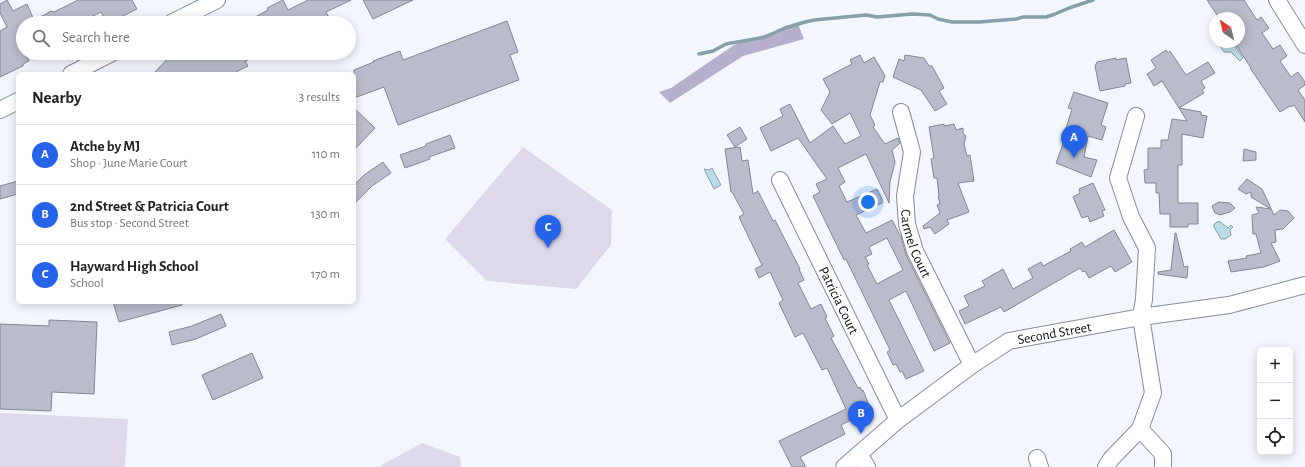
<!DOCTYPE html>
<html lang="en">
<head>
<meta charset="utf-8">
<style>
	:root { --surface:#fff; --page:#f2f2f2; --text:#202124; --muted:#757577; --line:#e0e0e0; --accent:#2563eb }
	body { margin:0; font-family:"Alegreya Sans",sans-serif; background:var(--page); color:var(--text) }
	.controls { position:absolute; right:12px; bottom:12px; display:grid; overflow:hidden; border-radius:6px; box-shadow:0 2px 10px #0003 }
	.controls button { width:36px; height:36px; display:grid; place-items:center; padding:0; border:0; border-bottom:1px solid var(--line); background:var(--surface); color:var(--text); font:20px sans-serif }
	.compass { position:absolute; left:1209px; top:12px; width:36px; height:36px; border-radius:50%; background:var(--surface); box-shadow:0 2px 10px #0003; rotate:325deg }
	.you { position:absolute; left:868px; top:202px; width:14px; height:14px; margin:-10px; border:3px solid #fff; border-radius:50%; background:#1a73e8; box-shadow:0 0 0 6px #1a73e833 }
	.badge { display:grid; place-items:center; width:26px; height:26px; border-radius:50%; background:var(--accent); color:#fff; font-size:13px; font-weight:700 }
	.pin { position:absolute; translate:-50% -33px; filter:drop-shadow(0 1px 2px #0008) }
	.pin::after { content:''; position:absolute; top:21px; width:14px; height:12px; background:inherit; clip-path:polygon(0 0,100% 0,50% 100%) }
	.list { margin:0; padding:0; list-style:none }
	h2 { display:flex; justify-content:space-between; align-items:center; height:52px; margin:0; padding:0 16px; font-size:17px }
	h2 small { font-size:13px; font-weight:400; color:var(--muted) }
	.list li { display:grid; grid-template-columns:26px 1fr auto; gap:12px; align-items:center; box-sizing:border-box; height:60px; padding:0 16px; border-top:1px solid var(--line) }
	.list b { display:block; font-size:15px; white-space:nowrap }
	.list p { margin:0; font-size:13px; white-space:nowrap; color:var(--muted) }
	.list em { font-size:13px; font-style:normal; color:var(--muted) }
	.icon { flex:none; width:22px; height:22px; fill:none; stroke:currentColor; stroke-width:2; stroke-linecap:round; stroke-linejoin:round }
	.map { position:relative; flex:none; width:1305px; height:467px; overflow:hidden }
	.search { position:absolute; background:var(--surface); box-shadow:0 2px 10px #0003; left:16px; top:16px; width:340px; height:44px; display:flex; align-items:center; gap:10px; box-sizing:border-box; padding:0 14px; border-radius:22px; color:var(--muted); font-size:15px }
	.panel { position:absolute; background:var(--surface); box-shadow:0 2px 10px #0003; left:16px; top:72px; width:340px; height:232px; border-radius:6px }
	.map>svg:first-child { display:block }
	.green { fill:#ddd9eb }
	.forest { fill:#b7b0cc }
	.water { fill:#b9dce8; stroke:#869fa9 }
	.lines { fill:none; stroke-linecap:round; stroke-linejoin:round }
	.stream { stroke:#869fa9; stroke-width:3.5 }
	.building { fill:#b9bccb; stroke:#838694; fill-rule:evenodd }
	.minor-casing { stroke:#858d9a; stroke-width:18 }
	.minor { stroke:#fff; stroke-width:16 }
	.labels { text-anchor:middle; stroke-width:3; stroke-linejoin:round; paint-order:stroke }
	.street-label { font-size:14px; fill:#0f1216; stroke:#fff }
</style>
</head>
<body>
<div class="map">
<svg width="1305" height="467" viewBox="0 0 1305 467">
	<rect width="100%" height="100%" fill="#f3f7fd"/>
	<g class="green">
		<path d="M523 147 612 210 611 245 576 289 487 281 445 239Z"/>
		<path d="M0 413 128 419 125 467H0Z"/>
		<path d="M422 443 460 457 461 467H378Z"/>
	</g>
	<path class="forest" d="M798 24 804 39 743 56 670 103 659 92 671 88 734 45Z"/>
	<g class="water">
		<path d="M1220 42H1228L1230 44 1234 45 1243 58 1240 61 1231 52H1224L1218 43Z"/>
		<path d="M712 168 721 185 714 189 704 169 709 170Z"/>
		<path d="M1219 221 1228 228 1231 225 1233 227 1230 230 1231 235 1225 239H1221L1214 227V224Z"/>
	</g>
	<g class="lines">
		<path class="stream" d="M699 54 713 51 726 44 765 37 785 28 805 22 814 20 866 15 877 17 912 14 930 15 938 19 952 22H979L1016 19 1023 17H1046L1055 14 1069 8 1093 0"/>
	</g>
	<g class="building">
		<path d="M7 0 13 11 27 4 34 20 46 14 51 11 54 12 78 0H132L137 9 109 23H107L101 12 79 23H23V53H25L29 61 23 64V66L0 77V31L7 27 0 13V4Z"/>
		<path d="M283 0 288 10 308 0H351L326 12 332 23H244L268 10 267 8Z"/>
		<path d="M363 0H413L373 19Z"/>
		<path d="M1207 0H1244L1257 20 1261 17 1269 28 1262 33 1273 49 1280 45 1287 56 1280 61 1291 77 1298 72 1305 82V85L1298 90 1305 100V122L1294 105 1291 107 1290 106 1280 112 1250 68H1251L1234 42H1239V18H1219Z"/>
		<path d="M507 21 518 52 510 55 519 80 398 125 384 87 354 98V70L374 62 373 61 400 51 403 60Z"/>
		<path d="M1166 50 1168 53 1170 51 1186 75 1208 62 1215 73 1201 81 1205 88 1202 90 1204 93 1179 108 1162 81 1154 86 1147 74 1156 68 1151 60Z"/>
		<path d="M173 53H244L248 60 245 61 248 66 232 74H153Z"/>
		<path d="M860 55 864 63 874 57 885 76 883 82H880L870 115 875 125 873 127 885 144 898 138 900 143 892 150 895 162 890 182 889 203 866 154 838 168 845 182 839 186 847 202 877 189 882 199V203L856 215 866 233 892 220 901 237 906 255 950 343 934 351 906 291 889 300 924 371 906 379 902 371 900 372 896 364 893 365 887 352 890 350 846 259 844 260 813 196 820 192 816 184 827 179 798 138 771 151 760 128 783 116 780 109 790 104 810 143 833 126 845 144 861 136 850 113 832 124 821 110 830 92 823 79 852 64 850 60ZM887 238 903 270 877 284 867 265 869 264 865 257 872 254 869 247Z"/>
		<path d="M905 55 924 58 929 66H932L944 88 939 91 947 104 935 111 921 90 893 77 899 59 904 61Z"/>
		<path d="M1116 58V60L1126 58 1131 83 1125 84V86L1100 91 1095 66 1097 62Z"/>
		<path d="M1074 92 1108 103 1101 125 1106 127 1102 140 1088 136 1084 157 1097 160 1091 177 1056 163 1065 139 1063 138 1072 109 1068 108Z"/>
		<path d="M354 108 375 128 354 150Z"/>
		<path d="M1179 108 1201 112V115L1207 116 1203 138 1182 134V165H1178V203H1198V224H1188V227H1170V214H1160L1159 193H1156V183H1145L1144 170 1148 169V148H1161V140H1168L1172 119 1187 121Z"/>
		<path d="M944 124V126L954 124 956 130 963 128V133L966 136 964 144 967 156 970 155 974 181 958 183 969 212 947 220 949 224 935 234 930 227 924 229 923 226 940 213 937 205 940 204 938 196H939L937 178H934L931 159 934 158 929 127Z"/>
		<path d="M740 127 747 139 735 147 727 135Z"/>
		<path d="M450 135 455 148 429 157 430 159 405 168 400 155 426 146V144Z"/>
		<path d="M740 147 742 161 748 160 753 194 758 191 773 221 775 220 800 269H799L804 280 798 283 811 309 821 304 827 317 825 318 834 336 831 338 858 388 860 387 862 391 863 390 871 410 841 425 845 434 800 457 806 467H792L779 441 846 409 827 368 822 370 803 333 795 337 779 303 783 300 770 272 759 278 755 269 762 265 739 217 744 214 732 192H731L725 149Z"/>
		<path d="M1244 149 1256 152V160L1243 161Z"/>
		<path d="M383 162 391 173 372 186 354 204V185L364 175Z"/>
		<path d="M1247 179 1262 189 1274 215 1280 210 1288 211 1294 218 1283 229 1275 230 1276 242 1271 243 1280 261 1264 267 1231 272 1228 261 1247 258 1246 256 1261 253 1256 234H1253L1252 215 1259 213 1256 207 1271 209 1251 197V192L1246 194 1238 189Z"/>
		<path d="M18 181V194L0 199V186Z"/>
		<path d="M1093 183 1105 210 1102 211 1104 216 1090 222 1088 216 1082 218 1073 197 1080 193 1079 189Z"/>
		<path d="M1219 202 1230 203 1235 208 1230 212 1220 215 1215 213 1212 206Z"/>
		<path d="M1114 230 1132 262 1115 272 1111 266 1089 278 1085 271 1083 272 1080 268 1004 312 1001 307 965 324 959 311 969 306 964 296 985 286 982 281 1003 269 1013 289 1033 278 1028 269 1041 262 1043 266 1071 251 1070 249 1082 242 1085 247Z"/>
		<path d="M1175 233H1176L1184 267 1188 266 1187 278 1158 274V272L1171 270Z"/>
		<path d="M113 302H181L182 305 119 322Z"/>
		<path d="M221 314 226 326 196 339 172 345 169 332 192 326Z"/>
		<path d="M49 320 97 322 94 394 52 392 51 411 0 409V324L49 326Z"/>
		<path d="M252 353 263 378 213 400 202 375Z"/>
	</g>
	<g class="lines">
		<g class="minor-casing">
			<g id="minor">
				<path d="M1277 0 1305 45"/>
				<path d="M171 23 217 0"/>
				<path d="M71 74 112 53"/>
				<path d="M0 110 18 101"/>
				<path id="s1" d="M901 112 912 152 905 196 907 224 915 251 972 365"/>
				<path id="s2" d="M780 180 898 420"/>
				<path d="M1140 429 1163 454V467"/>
				<path d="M859 454 867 467"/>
				<path d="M1037 458 1040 467"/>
				<path id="s3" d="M844 467 898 420 972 365 1009 341 1141 317 1229 305 1305 285"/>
				<path d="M1106 467 1111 459 1140 429 1153 393 1141 317 1144 299 1147 248 1131 217 1118 178 1136 116"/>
			</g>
		</g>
		<use href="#minor" class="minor"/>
	</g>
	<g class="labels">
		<g class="street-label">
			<text dy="5" stroke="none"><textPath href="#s1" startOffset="135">Carmel Court</textPath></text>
			<text dy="5" stroke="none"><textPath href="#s2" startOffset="134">Patricia Court</textPath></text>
			<text dy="5" stroke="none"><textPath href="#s3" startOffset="254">Second Street</textPath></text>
		</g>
	</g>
</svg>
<div class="controls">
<button>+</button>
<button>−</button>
<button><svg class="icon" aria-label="locate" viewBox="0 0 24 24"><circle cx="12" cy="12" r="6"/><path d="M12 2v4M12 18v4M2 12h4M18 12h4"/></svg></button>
</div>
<svg class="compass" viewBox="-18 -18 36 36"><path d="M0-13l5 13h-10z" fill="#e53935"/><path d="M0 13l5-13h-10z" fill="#757577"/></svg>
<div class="you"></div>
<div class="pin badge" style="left:1074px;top:158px">A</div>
<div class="pin badge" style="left:861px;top:434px">B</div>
<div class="pin badge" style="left:548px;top:248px">C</div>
<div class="search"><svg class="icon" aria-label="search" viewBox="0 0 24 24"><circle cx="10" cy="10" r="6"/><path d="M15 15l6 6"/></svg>Search here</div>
<section class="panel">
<h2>Nearby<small>3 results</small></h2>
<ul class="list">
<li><span class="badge">A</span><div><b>Atche by MJ</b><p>Shop · June Marie Court</p></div><em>110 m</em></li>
<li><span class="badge">B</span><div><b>2nd Street &amp; Patricia Court</b><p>Bus stop · Second Street</p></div><em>130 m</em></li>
<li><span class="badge">C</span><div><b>Hayward High School</b><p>School</p></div><em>170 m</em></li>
</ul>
</section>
</div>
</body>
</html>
